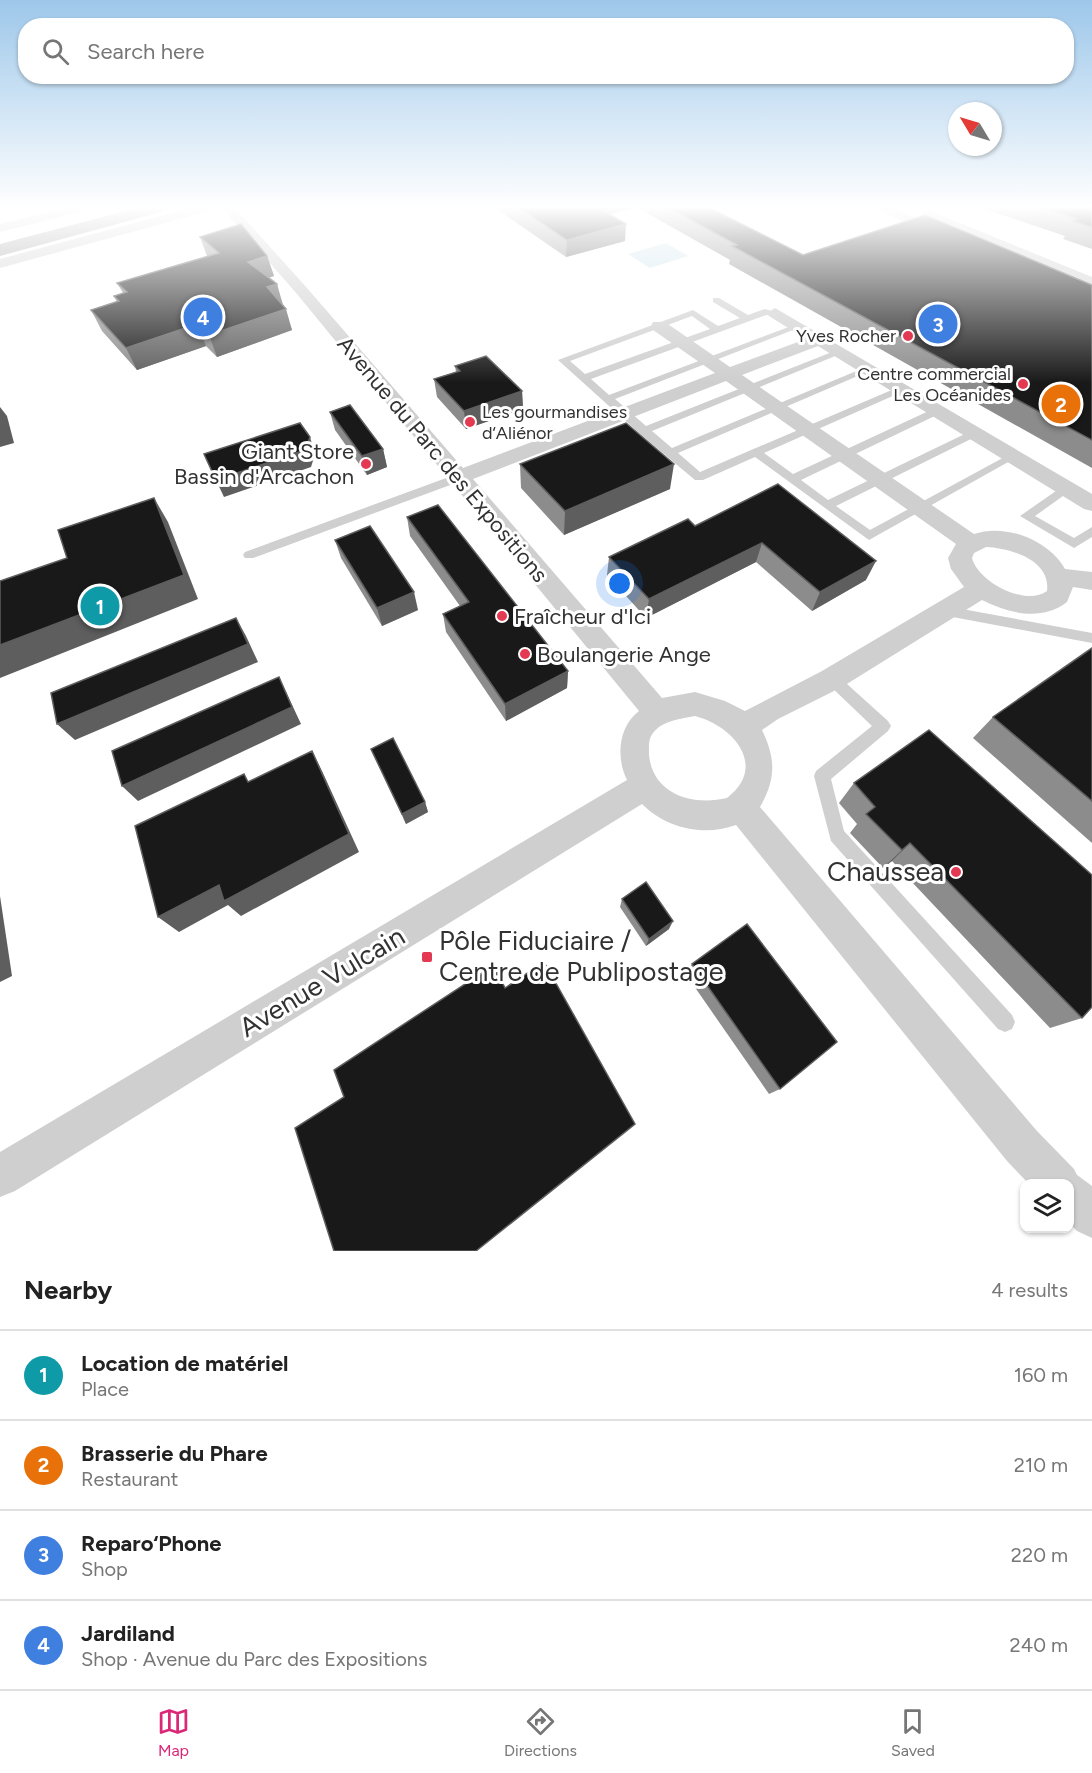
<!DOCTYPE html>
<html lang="en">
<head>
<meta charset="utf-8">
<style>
	:root { --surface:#fff; --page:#f2f2f2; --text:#222; --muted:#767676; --line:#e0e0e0; --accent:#db2777 }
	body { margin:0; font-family:Figtree,sans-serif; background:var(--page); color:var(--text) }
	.controls { position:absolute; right:18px; bottom:18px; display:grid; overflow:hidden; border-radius:12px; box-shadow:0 2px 4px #0004 }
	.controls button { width:54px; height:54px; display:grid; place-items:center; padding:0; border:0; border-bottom:2px solid var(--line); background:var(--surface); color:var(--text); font:30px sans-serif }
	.compass { position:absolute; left:948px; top:102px; width:54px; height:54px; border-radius:50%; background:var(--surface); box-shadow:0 2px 4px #0004; rotate:308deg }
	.you { position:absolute; left:620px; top:584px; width:21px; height:21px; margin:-15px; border:4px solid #fff; border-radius:50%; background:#1a73e8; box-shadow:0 0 0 9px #1a73e833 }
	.badge { display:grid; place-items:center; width:39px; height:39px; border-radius:50%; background:var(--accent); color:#fff; font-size:20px; font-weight:700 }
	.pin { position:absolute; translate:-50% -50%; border:3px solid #fff; box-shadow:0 2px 6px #0006 }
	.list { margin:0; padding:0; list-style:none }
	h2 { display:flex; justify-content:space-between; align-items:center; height:78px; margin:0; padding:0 24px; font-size:26px }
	h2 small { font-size:20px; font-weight:400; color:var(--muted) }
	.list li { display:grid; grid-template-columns:39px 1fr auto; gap:18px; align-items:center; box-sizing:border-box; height:90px; padding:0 24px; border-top:2px solid var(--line) }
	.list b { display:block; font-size:22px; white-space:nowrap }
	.list p { margin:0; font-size:20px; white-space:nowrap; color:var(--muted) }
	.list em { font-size:20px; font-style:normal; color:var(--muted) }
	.icon { flex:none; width:33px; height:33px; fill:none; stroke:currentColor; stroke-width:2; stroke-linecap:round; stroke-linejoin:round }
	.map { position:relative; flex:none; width:1092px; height:1251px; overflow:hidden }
	.search { position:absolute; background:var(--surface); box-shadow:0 2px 4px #0004; left:18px; right:18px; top:18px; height:66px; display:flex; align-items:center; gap:15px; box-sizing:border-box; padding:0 21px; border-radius:24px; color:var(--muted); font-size:22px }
	.sheet { height:438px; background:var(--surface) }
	nav { display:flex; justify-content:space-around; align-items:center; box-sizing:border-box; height:84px; border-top:2px solid var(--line); background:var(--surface); font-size:16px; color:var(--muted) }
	nav a { display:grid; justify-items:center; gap:3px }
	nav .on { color:var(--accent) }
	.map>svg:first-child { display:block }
	.water { fill:#cde3ed }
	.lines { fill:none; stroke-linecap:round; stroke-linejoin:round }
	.lane { fill:#cfcfcf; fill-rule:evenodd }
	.street { fill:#cfcfcf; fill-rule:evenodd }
	.highway { fill:#999; fill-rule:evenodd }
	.wall { fill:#8c8c8c }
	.shaded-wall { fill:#5e5e5e }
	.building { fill:#191919; stroke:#5e5e5e; stroke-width:1.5 }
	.poi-dot { fill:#e43952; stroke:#fff; stroke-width:2 }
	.labels { text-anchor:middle; stroke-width:6; stroke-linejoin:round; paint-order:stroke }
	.far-poi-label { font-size:18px; fill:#323232; stroke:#fff; text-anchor:end }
	.poi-label { font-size:22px; fill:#323232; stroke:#fff; text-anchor:start }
	.street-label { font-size:22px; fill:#323232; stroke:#fff }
	.near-poi-label { font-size:27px; fill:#323232; stroke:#fff; text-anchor:end }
	.near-street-label { font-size:27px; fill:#323232; stroke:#fff }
</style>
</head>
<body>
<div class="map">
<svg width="1092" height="1251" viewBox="0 0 1092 1251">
	<rect width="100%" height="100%" fill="#fff"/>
	<path class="water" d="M666 243 688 256 650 268 628 254Z"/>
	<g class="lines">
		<g class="lane">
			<path d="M713 298H719L748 315 765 309 779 313 775 316 766 315 591 379 609 395 794 325 801 327 615 399 646 426 837 350 845 352 652 431 672 448 866 367 874 369 678 453 700 472 901 386 906 389 904 391 764 453 793 474 933 409H941V413L801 480 828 500 971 431H979V435L836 506 870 530 1010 454 1014 453 1019 456 869 540 755 457 703 480H695L639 433 558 360 693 310 718 326 740 318 713 302ZM692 316 710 329 585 374 570 361Z"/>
			<path d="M457 474 463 478 461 481 253 558H245L243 555 245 552Z"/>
			<path d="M1066 484 1072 488 1070 491 1035 516 1074 538 1092 527V537L1074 548 1020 516Z"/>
			<path d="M949 601 962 609 1092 633V643L958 618 953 617 942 606Z"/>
			<path d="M832 673 837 675 888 721 891 726 888 731 831 779 844 831 1012 1015 1015 1022 1012 1029 1005 1032 998 1029 831 841 814 776 816 771 872 726 827 683 825 679 827 675Z"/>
		</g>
		<g class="street">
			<path d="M65 208H86L84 211 0 232V224Z"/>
			<path d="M190 208H211L209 211 0 268V259Z"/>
			<path d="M222 208H235L307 288 463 468 715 373 653 330 651 326 653 322H665L730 367 806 339 769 316 767 313 775 308 1092 494V511L1084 509 818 346 742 375 974 534C1005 523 1049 540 1065 569L1092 572V590L1073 587 1067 602C1041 622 1008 613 982 600L842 687 778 719 762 730C776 759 776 779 760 807L1037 1131 1074 1169 1077 1175 1092 1186V1238L1077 1231 1070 1224V1184H1029L1007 1161 736 825C703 837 666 828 642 804L15 1191 0 1197V1152L627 780C616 758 618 727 639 711L297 294ZM726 381 956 544 948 558 951 569 964 587 822 671 745 711 725 701 695 692 662 698 473 479ZM986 547C1010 548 1051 560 1047 591 1026 607 978 582 972 558L974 553ZM695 716C734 726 768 767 727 798 693 806 653 795 649 755 649 748 648 739 653 733 663 720 681 719 695 716Z"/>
			<path d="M874 208H891L948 231 950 234 943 238 938 237Z"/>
			<path d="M928 210 1092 277V287L923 217 921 214Z"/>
		</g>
		<path class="highway" d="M137 208H163L161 212 0 256V244Z"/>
	</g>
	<g class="wall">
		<path d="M495 208H634L610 214 625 241 566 257Z"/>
		<path d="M638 208H710L803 255 1092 285V468L729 264 730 260Z"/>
		<path d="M982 208H1092V249L1063 239 1065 236Z"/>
		<path d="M200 237 267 256 274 276 268 278 277 284 282 305 292 330 217 357 206 346 137 370 102 331 91 310 117 302 114 296 123 293 117 283 207 256Z"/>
		<path d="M455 366 522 391 523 409 466 429 437 397 434 379 456 372Z"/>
		<path d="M330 412 383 449 387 467 367 475 335 430Z"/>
		<path d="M520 464 670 489 564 535 521 488Z"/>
		<path d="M778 484 866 580 812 611 756 562 646 618 607 575 609 557 695 526Z"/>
		<path d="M407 517 568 671 567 688 506 721 446 632 443 614 460 606 410 536Z"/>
		<path d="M335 540 418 610 382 626 341 558Z"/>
		<path d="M1092 648V843L973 738 993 717Z"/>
		<path d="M371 749 425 802 428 812 406 824Z"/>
		<path d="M854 783 1082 1018 1050 1028 892 861 883 868 850 833 857 824 839 803Z"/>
		<path d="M622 899 669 929 646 946 620 907Z"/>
		<path d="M692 964 780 1089 769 1094 685 973Z"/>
	</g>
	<g class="shaded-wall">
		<path d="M590 208H634L590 219Z"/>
		<path d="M626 224 625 241 566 257 567 240Z"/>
		<path d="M267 256 274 276 254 282 248 262Z"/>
		<path d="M277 284 283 305 274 308 267 287Z"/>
		<path d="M286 309 292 330 217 357 209 335Z"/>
		<path d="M197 324 206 346 137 370 126 348Z"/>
		<path d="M522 391 523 409 466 429 464 411Z"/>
		<path d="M0 407 7 416 14 443 0 447Z"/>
		<path d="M310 437 315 454 311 467 224 497 216 480Z"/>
		<path d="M383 449 387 467 367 475 362 456Z"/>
		<path d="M674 464 670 489 564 535 565 511Z"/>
		<path d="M154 498 168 522 198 599 0 678V645Z"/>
		<path d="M762 543 756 562 646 618 649 599Z"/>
		<path d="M876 561 866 580 812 611 820 592Z"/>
		<path d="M414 592 418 610 382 626 377 608Z"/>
		<path d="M236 618 246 636 258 662 75 740 57 724Z"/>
		<path d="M568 671 567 688 506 721 505 704Z"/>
		<path d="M279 677 301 724 138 801 122 786Z"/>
		<path d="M312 751 322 771 359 852 241 916 228 905 179 932 158 917Z"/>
		<path d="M425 802 428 812 406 824 402 814Z"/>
		<path d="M910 843 892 861 883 868 902 850Z"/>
		<path d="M0 896 12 976 0 982Z"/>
		<path d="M673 921 669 929 646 946 649 939Z"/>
	</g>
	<g class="building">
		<path d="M519 208H599L626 224 567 240Z"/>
		<path d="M669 208H710L803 255 925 215 1092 285V440L732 246 737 245Z"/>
		<path d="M1043 208H1092V227L1073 221 1077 219Z"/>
		<path d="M241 224 267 256 248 262 277 284 267 287 286 309 209 335 197 324 126 348 91 310 119 301 114 296 127 292 117 283 219 253 200 237Z"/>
		<path d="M486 356 522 391 464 411 434 379 460 371 455 366Z"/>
		<path d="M350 405 383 449 362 456 330 412Z"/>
		<path d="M300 423 310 437 305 450 216 480 204 454Z"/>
		<path d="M626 423 674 464 565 511 520 464Z"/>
		<path d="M778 484 876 561 820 592 762 543 649 599 609 557 688 519 695 526Z"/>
		<path d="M154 498 184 575 0 645V581L67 558 58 530Z"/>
		<path d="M438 505 568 671 505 704 443 614 469 602 407 517Z"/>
		<path d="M370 526 414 592 377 608 335 540Z"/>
		<path d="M236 618 248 644 57 724 51 693Z"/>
		<path d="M1092 648V801L993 717Z"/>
		<path d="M279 677 292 707 122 786 112 751Z"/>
		<path d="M929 730 1092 875V1007L1082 1018 910 843 902 850 866 814 875 807 854 783Z"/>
		<path d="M393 738 425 802 402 814 371 749Z"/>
		<path d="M312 751 349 834 224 901 219 885 158 917 135 826 244 774 248 782Z"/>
		<path d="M646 882 673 921 649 939 622 899Z"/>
		<path d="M747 924 837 1042 780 1089 692 964Z"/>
		<path d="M544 962 635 1124 476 1251H334L295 1128 344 1097 334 1070 494 965 505 988Z"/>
	</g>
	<linearGradient id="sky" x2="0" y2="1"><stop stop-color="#9dc7ea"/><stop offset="0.54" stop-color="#fff"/><stop offset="1" stop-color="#fff" stop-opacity="0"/></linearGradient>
	<rect width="1092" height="383" fill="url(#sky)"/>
	<g class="poi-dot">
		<circle cx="908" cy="336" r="6"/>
		<circle cx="1023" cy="384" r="6"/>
		<circle cx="470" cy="422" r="6"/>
		<circle cx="366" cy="464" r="6"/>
		<circle cx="502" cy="616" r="6"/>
		<circle cx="525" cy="654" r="6"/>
		<circle cx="956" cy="872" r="6"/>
		<rect x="421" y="951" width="12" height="12" rx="3"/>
	</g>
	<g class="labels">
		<g class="far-poi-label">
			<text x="896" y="342">Yves Rocher</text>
			<text x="1011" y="380">Centre commercial<tspan x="1011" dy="21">Les Océanides</tspan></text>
			<text x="482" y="418" text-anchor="start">Les gourmandises<tspan x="482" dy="21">d‘Aliénor</tspan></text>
		</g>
		<g class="poi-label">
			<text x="354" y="459" text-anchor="end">Giant Store<tspan x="354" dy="25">Bassin d'Arcachon</tspan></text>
			<text x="514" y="624">Fraîcheur d'Ici</text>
			<text x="537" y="662">Boulangerie Ange</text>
		</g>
		<g class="street-label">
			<text transform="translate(443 459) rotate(50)" y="8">Avenue du Parc des Expositions</text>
		</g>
		<g class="near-poi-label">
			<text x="944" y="881">Chaussea</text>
			<text x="439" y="950" text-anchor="start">Pôle Fiduciaire /<tspan x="439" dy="31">Centre de Publipostage</tspan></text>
		</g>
		<g class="near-street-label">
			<text transform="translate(322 982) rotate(-31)" y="9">Avenue Vulcain</text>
		</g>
	</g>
</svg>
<div class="controls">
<button><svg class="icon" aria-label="layers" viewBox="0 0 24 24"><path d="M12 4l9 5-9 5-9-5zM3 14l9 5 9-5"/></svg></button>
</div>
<svg class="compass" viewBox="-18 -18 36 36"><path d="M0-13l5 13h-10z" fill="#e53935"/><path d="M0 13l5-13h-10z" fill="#767676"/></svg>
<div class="you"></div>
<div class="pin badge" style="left:100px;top:606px;background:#0f9aa8">1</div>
<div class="pin badge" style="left:1061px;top:404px;background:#e8710a">2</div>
<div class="pin badge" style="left:938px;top:324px;background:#3f7fe0">3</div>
<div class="pin badge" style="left:203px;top:317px;background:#3f7fe0">4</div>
<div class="search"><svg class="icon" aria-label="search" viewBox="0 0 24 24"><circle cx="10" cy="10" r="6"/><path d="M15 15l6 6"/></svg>Search here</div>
</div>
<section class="sheet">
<h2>Nearby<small>4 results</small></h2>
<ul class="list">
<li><span class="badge" style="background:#0f9aa8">1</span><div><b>Location de matériel</b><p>Place</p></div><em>160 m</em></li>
<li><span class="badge" style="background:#e8710a">2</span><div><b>Brasserie du Phare</b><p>Restaurant</p></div><em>210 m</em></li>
<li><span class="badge" style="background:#3f7fe0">3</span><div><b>Reparo‘Phone</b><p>Shop</p></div><em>220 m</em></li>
<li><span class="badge" style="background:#3f7fe0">4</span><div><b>Jardiland</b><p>Shop · Avenue du Parc des Expositions</p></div><em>240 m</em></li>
</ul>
</section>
<nav>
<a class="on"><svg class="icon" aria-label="map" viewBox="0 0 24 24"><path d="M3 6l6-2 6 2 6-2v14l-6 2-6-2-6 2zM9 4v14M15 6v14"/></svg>Map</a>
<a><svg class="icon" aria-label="directions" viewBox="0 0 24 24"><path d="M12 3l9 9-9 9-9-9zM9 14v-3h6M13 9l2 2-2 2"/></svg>Directions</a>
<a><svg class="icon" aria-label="saved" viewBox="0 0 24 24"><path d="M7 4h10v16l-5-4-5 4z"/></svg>Saved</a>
</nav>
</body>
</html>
